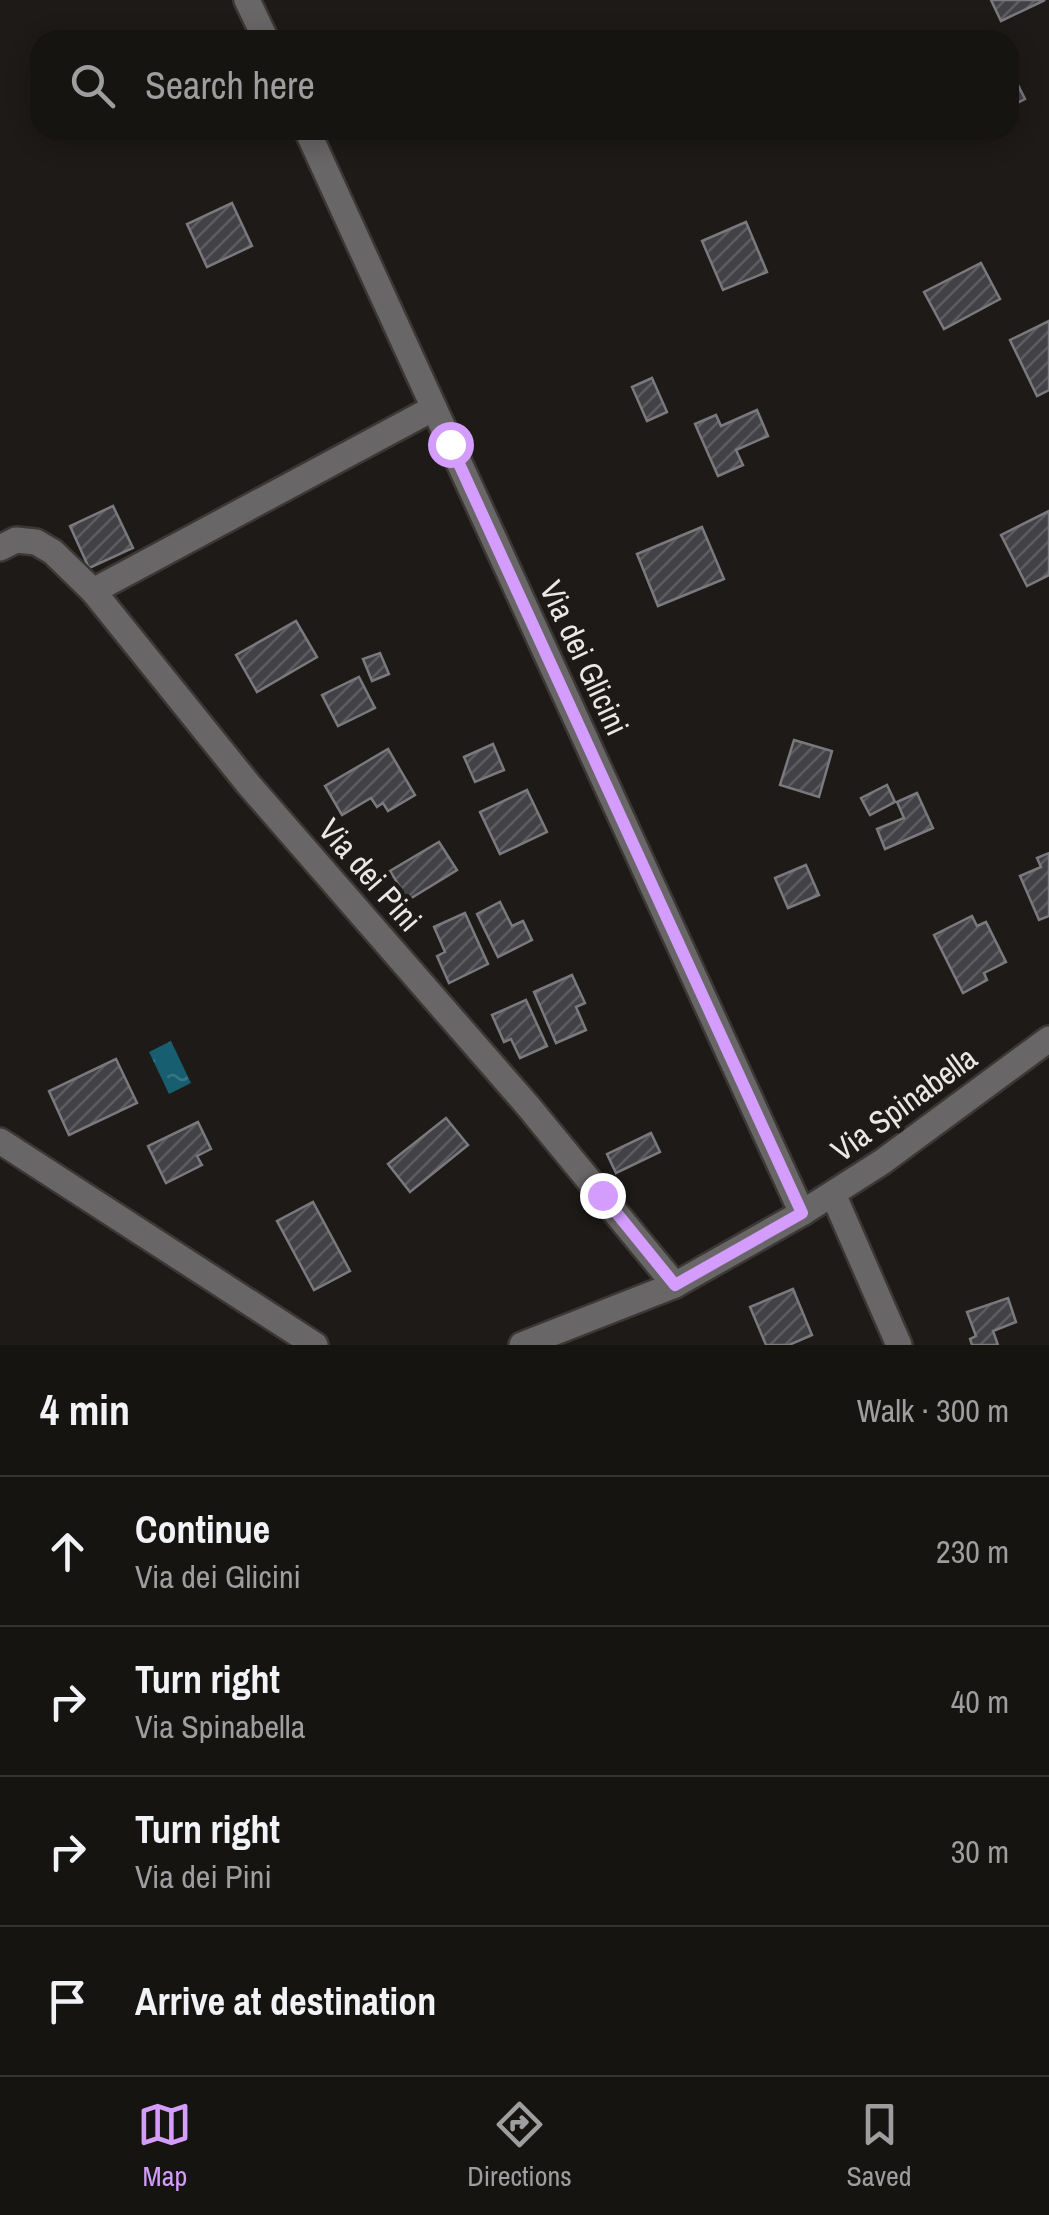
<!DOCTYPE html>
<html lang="en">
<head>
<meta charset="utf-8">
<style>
	:root { --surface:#161411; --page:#1f1d1a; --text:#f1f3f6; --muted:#9e9e9f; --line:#353331; --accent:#d39cfd }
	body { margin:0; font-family:"Archivo Narrow",sans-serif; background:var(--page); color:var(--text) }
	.stop { position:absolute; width:30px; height:30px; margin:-22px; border:8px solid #d39cfd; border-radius:50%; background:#fff }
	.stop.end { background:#d39cfd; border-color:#fff; box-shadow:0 2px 10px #0008 }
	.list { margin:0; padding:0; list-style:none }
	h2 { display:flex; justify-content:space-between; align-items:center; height:130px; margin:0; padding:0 40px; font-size:42px }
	h2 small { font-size:32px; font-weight:400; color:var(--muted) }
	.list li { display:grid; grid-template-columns:65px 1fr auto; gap:30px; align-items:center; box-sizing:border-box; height:150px; padding:0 40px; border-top:2px solid var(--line) }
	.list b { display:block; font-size:38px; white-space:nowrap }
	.list p { margin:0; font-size:32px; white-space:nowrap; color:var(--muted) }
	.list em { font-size:32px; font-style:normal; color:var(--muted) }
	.icon { flex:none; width:55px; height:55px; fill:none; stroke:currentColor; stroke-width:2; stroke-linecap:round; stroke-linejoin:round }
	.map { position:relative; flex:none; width:1049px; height:1345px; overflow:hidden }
	.search { position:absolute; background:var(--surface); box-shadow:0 5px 25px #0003; left:30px; right:30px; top:30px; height:110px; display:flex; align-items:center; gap:25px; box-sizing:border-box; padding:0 35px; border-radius:30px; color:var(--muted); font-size:38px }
	.sheet { height:730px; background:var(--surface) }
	nav { display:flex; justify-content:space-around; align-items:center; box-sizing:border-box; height:140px; border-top:2px solid var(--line); background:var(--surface); font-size:28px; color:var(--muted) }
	nav a { display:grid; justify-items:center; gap:5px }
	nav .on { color:var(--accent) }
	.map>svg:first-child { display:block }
	.water { fill:url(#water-ripples) }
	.building { fill:url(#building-hatch); stroke:#7a7a7e; stroke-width:2.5 }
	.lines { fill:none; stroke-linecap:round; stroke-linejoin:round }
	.minor-casing { stroke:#3a3734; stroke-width:30 }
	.minor { stroke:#686666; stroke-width:25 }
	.route { stroke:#d39cfd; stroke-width:12 }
	.labels { text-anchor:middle; stroke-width:9; stroke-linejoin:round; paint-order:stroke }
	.street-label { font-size:32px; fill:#eae8e6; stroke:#1d1a17 }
</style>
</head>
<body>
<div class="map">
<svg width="1049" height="1345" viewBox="0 0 1049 1345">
	<defs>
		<pattern id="water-ripples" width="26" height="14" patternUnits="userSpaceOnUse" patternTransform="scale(2.5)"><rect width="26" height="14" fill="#175e71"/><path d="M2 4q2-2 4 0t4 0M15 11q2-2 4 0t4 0" fill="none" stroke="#397585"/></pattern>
		<pattern id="building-hatch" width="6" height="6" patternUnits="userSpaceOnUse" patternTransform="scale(2.5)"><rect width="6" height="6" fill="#424146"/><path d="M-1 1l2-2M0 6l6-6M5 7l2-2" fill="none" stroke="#5d5c61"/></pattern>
	</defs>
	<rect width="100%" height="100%" fill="#1d1a17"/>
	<path class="water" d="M171 1041 191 1083 169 1094 149 1052Z"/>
	<g class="building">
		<path d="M991 0H1045L1001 21Z"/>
		<path d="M1013 75 1025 99 1009 107V77Z"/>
		<path d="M232 203 252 246 207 267 187 224Z"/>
		<path d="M746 222 767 272 723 290 702 241Z"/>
		<path d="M981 263 1000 299 944 329 924 292Z"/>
		<path d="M1049 321V390L1037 396 1010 340Z"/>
		<path d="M652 378 667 412 647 421 632 387Z"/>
		<path d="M757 410 768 436 736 450 743 465 718 476 695 424 716 415 721 426Z"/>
		<path d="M113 506 133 548 89 568 70 526Z"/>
		<path d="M1049 511V575L1027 586 1001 535Z"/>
		<path d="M702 527 724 579 658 606 637 554Z"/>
		<path d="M296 621 317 657 257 692 236 655Z"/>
		<path d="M380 653 389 674 372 681 363 659Z"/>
		<path d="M359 677 375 708 338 726 322 695Z"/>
		<path d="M794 740 832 751 819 797 780 785Z"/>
		<path d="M493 744 504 770 475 782 464 757Z"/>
		<path d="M388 749 415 795 388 811 383 803 377 807 371 798 342 815 325 786Z"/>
		<path d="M887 785 895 802 870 815 861 798Z"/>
		<path d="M527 790 547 832 500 854 480 812Z"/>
		<path d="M917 793 933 828 885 849 877 829 904 818 897 802Z"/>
		<path d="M439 842 457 870 408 900 390 871Z"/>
		<path d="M1049 853V916L1039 920 1020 876 1041 867 1037 858Z"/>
		<path d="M806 865 819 895 788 908 775 878Z"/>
		<path d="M500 902 512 926 523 921 532 940 498 957 477 914Z"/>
		<path d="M465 913 488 964 449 983 437 956 445 952 434 927Z"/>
		<path d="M972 916 977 926 986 922 1006 962 984 973 987 980 963 993 934 935Z"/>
		<path d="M572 975 585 1003 576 1007 586 1030 556 1043 534 992Z"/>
		<path d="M526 1000 547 1046 520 1058 511 1039 504 1042 492 1015Z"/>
		<path d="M116 1059 137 1103 69 1135 49 1091Z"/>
		<path d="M446 1118 468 1145 410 1192 388 1164Z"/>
		<path d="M198 1122 211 1149 197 1156 202 1165 166 1183 148 1146Z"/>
		<path d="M651 1133 660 1152 616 1173 607 1154Z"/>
		<path d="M313 1202 350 1271 314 1290 277 1221Z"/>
		<path d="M793 1289 812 1335 789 1345H766L750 1307Z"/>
		<path d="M1008 1298 1016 1322 993 1331 998 1345H972L970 1339 976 1336 967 1312Z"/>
	</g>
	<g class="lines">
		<g class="minor-casing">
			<g id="minor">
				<path d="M247 0 266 40"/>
				<path d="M307 130 802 1213"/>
				<path d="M0 548 16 540 36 542 53 552 93 591 249 785 528 1106 675 1285"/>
				<path d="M93 591 434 408"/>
				<path d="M0 1141 315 1345"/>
				<path d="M833 1194 899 1345"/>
				<path d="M522 1345 675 1285 802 1213 882 1162 1049 1039"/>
			</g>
		</g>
		<use href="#minor" class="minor"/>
	</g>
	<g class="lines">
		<path class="route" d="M450 444 802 1213 675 1285 602 1195"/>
	</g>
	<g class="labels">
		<g class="street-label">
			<text transform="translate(584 658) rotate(65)" y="11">Via dei Glicini</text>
			<text transform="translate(370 875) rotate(49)" y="11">Via dei Pini</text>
			<text transform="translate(904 1104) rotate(-36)" y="11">Via Spinabella</text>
		</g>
	</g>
</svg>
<div class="stop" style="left:450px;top:444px"></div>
<div class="stop end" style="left:602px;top:1195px"></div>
<div class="search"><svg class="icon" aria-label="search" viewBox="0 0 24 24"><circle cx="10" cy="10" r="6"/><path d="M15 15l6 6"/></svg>Search here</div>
</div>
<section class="sheet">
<h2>4 min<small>Walk · 300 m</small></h2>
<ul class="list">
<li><svg class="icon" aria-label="ahead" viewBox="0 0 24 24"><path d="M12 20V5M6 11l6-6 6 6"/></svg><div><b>Continue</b><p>Via dei Glicini</p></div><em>230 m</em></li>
<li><svg class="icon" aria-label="right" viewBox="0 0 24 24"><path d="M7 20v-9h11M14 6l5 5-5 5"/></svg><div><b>Turn right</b><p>Via Spinabella</p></div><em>40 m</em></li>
<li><svg class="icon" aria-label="right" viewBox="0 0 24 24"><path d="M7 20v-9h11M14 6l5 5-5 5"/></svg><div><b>Turn right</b><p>Via dei Pini</p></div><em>30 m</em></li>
<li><svg class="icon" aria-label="arrive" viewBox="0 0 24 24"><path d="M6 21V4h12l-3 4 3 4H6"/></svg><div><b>Arrive at destination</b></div></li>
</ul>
</section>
<nav>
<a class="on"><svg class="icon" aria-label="map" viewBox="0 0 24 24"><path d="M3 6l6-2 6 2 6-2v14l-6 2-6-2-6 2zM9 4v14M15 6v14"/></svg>Map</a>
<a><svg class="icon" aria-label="directions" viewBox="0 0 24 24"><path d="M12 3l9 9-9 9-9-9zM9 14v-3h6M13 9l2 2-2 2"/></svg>Directions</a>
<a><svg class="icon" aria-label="saved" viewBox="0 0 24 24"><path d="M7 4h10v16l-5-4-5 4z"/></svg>Saved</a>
</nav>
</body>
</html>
